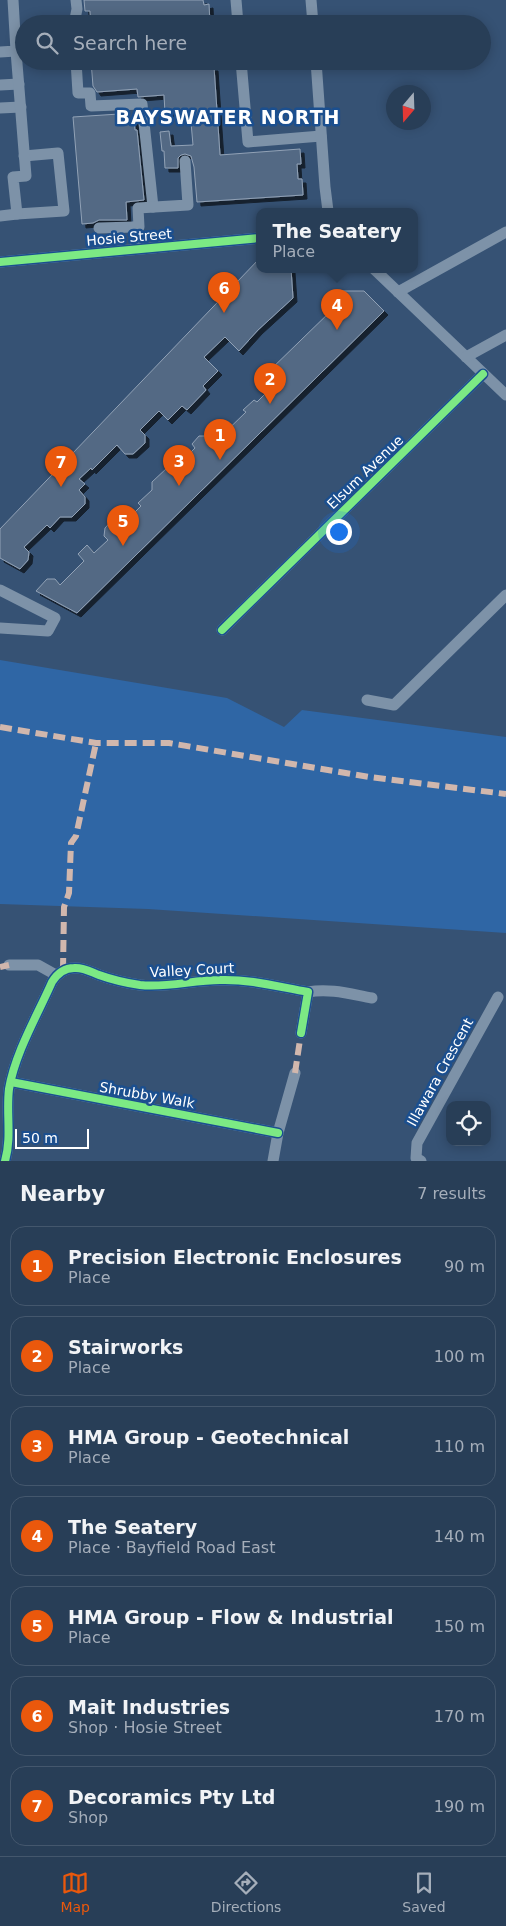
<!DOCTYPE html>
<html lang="en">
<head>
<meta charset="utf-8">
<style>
	:root { --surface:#283e57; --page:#30455d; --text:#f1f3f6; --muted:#a5aeba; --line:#44576d; --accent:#ea580c }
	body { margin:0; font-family:"DejaVu Sans",sans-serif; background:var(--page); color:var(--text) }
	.controls { position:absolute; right:15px; bottom:15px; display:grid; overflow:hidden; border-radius:10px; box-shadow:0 2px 12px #0003 }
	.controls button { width:45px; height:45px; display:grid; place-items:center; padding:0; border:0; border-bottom:1px solid var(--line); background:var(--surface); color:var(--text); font:25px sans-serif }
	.compass { position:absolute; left:386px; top:85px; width:45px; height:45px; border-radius:50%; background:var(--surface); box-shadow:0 2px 12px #0003; rotate:199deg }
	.scale { position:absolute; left:15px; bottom:12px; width:74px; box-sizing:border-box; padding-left:5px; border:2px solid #fff; border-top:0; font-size:14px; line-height:18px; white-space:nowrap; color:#fff; -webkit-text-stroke:4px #1b4f8f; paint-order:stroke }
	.you { position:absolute; left:338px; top:531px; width:18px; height:18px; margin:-12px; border:4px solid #fff; border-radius:50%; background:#1a73e8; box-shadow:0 0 0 8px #1a73e833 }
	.badge { display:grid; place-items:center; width:32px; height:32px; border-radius:50%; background:var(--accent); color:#fff; font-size:16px; font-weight:700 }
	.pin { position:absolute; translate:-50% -41px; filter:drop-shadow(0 1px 2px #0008) }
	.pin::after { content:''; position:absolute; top:26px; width:18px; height:15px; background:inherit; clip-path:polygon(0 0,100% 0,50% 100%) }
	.popup { position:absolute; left:256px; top:208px; width:162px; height:65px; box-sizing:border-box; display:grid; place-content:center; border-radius:10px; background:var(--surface); filter:drop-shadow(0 1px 4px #0005); font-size:16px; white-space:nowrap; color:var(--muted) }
	.popup b { font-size:19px; color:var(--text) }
	.popup::after { content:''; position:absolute; left:50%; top:100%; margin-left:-10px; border:10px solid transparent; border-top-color:var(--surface) }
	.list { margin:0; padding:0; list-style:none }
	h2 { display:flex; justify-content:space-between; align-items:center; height:65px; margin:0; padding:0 20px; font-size:21px }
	h2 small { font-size:16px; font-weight:400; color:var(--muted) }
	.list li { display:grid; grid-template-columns:32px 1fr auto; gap:15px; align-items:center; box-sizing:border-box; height:80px; margin:0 10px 10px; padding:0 10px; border:1px solid var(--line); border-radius:15px }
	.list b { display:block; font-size:19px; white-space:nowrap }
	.list p { margin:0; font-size:16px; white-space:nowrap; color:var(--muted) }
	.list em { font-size:16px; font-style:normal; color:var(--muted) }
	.icon { flex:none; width:28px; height:28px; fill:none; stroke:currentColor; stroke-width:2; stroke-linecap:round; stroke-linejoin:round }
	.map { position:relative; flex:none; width:506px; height:1161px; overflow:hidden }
	.search { position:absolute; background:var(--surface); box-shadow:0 2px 12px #0003; left:15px; right:15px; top:15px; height:55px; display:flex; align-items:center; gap:12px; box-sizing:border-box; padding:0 18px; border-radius:28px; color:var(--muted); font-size:19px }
	.sheet { height:695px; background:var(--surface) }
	nav { display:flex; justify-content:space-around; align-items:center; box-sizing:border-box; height:70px; border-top:1px solid var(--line); background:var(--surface); font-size:14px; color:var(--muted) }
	nav a { display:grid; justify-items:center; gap:2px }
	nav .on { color:var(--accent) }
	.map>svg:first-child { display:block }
	.green { fill:#2f66a5 }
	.building { fill:#526984; stroke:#92a2b6; filter:url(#shadow) }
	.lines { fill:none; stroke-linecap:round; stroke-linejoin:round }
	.minor { stroke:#7d92a8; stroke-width:11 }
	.quiet { stroke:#d1b7ad; stroke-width:6; stroke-dasharray:12 6; stroke-linecap:butt }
	.cycleway-casing { stroke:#1b4f8f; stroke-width:11 }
	.cycleway { stroke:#7ce984; stroke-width:8 }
	.labels { text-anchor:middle; stroke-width:5; stroke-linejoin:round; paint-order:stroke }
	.street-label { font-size:14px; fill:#fff; stroke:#1b4f8f }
	.district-label { font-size:19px; font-weight:bold; letter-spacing:1px; fill:#fff; stroke:#1b4f8f }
</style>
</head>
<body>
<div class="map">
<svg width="506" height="1161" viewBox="0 0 506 1161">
	<defs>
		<filter id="shadow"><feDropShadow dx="4" dy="4" stdDeviation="0" flood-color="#0009"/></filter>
	</defs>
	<rect width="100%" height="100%" fill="#365274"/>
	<path class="green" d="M0 660 227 698 284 727 302 710 506 737V933L148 909 0 904Z"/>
	<g class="building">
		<path d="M84 0H203L204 5 209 4 210 24H91L90 11H85Z"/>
		<path d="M91 61H208V67H214L220 155 300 149 301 164H297L298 179H302L303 195 197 202 194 167 191 156 185 154 181 155 178 158V168H165L164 151H162L160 132 169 131 171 146 193 145 190 111 165 113 164 95 138 97 137 89 97 92 93 86Z"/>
		<path d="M119 114 120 121 134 120 135 130H137L144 200 126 202 127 220H99L93 223 82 224 73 117Z"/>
		<path d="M260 258V269H291L293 298 258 330 239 351 225 337 204 357 218 371 203 386 206 390 187 410 182 406 168 420 159 411 140 430 145 435V443L133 454H125L117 445 92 470 91 468 79 479 85 484 79 490 85 497V504L72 517H60L50 528 47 525 24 547 29 552 28 560 20 569 0 558V529Z"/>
		<path d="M337 291H364L384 311 77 613 36 591 47 579H55L60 585 84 561 78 554 87 545 94 553 108 540 104 536 105 528 117 515 122 520 125 517H130L141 506 138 503 152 490V482L168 467H176L195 448 192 444 199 436H207L214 443 246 412 243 410 254 400 257 402 274 385 265 375 335 307 328 300Z"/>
	</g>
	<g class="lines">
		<g class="minor">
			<path d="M236 0 238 24"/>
			<path d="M311 0 313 24"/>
			<path d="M74 24 77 9 76 0"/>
			<path d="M0 52 16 51 13 0"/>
			<path d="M76 61 78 93H90L91 106 142 104 153 207"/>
			<path d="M241 61 248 142 321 136"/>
			<path d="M316 61 325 187 328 211"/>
			<path d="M0 85 19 84"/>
			<path d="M0 108 21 107"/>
			<path d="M17 214 64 211 58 153 24 156"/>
			<path d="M0 216 17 214 13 177 26 176 16 51"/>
			<path d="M99 228 134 227"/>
			<path d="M136 249 134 227H139L138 208 188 205 185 161"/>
			<path d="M0 262 260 238"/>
			<path d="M374 269 506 395"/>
			<path d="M398 292 506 232"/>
			<path d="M466 357 506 335"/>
			<path d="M0 590 55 618 48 631 0 628"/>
			<path d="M222 630 483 374"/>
			<path d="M367 700 394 705 506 595"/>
			<path d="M9 965H38L56 975"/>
			<path d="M308 992C330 988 350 994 372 998"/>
			<path d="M11 1082 278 1133"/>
			<path d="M5 1161C12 1137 6 1113 9 1089 15 1053 38 1014 52 982 57 974 64 968 74 968 83 967 91 972 99 975 113 980 126 983 140 985 167 988 193 980 220 980 250 979 279 987 308 992L301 1033"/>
			<path d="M273 1161 278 1133 295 1073"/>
			<path d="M421 1161 416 1158 417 1143 498 997"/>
		</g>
		<g class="quiet">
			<path d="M0 727 96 743H169L369 777 506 794"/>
			<path d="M0 967 9 965"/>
			<path d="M63 970 64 907 69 893 71 843 76 836 96 743"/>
			<path d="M295 1073 301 1033"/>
		</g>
		<g class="cycleway-casing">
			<g id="cycleway">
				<path d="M0 262 260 238"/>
				<path d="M222 630 483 374"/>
				<path d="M11 1082 278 1133"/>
				<path d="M5 1161C12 1137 6 1113 9 1089 15 1053 38 1014 52 982 57 974 64 968 74 968 83 967 91 972 99 975 113 980 126 983 140 985 167 988 193 980 220 980 250 979 279 987 308 992L301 1033"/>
			</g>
		</g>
		<use href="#cycleway" class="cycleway"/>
	</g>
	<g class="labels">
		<g class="street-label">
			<text transform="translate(129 237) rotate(-5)" y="5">Hosie Street</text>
			<text transform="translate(365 472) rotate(-44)" y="5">Elsum Avenue</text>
			<text transform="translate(192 970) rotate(-3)" y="5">Valley Court</text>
			<text transform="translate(440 1072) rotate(-61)" y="5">Illawara Crescent</text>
			<text transform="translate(147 1095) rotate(10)" y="5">Shrubby Walk</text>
		</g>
		<g class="district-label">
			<text x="228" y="124">BAYSWATER NORTH</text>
		</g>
	</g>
</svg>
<div class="controls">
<button><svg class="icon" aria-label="locate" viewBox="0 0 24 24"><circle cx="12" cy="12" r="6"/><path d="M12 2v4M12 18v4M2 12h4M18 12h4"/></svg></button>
</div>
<svg class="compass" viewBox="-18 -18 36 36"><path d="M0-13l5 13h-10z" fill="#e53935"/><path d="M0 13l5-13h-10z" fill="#a5aeba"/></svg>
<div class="scale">50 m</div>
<div class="you"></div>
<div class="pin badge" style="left:220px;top:460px">1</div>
<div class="pin badge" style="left:270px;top:404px">2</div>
<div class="pin badge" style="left:179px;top:486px">3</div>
<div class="pin badge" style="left:337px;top:330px">4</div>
<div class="popup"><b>The Seatery</b>Place</div>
<div class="pin badge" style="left:123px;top:546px">5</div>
<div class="pin badge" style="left:224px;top:313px">6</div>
<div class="pin badge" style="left:61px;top:487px">7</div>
<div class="search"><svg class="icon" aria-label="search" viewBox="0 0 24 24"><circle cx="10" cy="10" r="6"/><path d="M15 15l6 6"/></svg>Search here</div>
</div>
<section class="sheet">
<h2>Nearby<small>7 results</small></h2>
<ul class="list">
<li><span class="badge">1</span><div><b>Precision Electronic Enclosures</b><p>Place</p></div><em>90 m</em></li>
<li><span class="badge">2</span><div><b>Stairworks</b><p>Place</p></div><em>100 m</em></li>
<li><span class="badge">3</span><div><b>HMA Group - Geotechnical</b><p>Place</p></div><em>110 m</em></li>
<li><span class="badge">4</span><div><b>The Seatery</b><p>Place · Bayfield Road East</p></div><em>140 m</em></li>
<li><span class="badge">5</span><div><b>HMA Group - Flow &amp; Industrial</b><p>Place</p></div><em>150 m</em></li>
<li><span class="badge">6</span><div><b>Mait Industries</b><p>Shop · Hosie Street</p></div><em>170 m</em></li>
<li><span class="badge">7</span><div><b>Decoramics Pty Ltd</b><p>Shop</p></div><em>190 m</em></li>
</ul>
</section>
<nav>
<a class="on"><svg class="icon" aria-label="map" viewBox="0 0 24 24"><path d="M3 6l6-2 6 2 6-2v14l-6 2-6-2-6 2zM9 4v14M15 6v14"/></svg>Map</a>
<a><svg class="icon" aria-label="directions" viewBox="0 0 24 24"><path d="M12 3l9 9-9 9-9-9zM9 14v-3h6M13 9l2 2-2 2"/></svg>Directions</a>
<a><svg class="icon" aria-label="saved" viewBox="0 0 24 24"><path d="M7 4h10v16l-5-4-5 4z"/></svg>Saved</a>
</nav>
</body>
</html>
